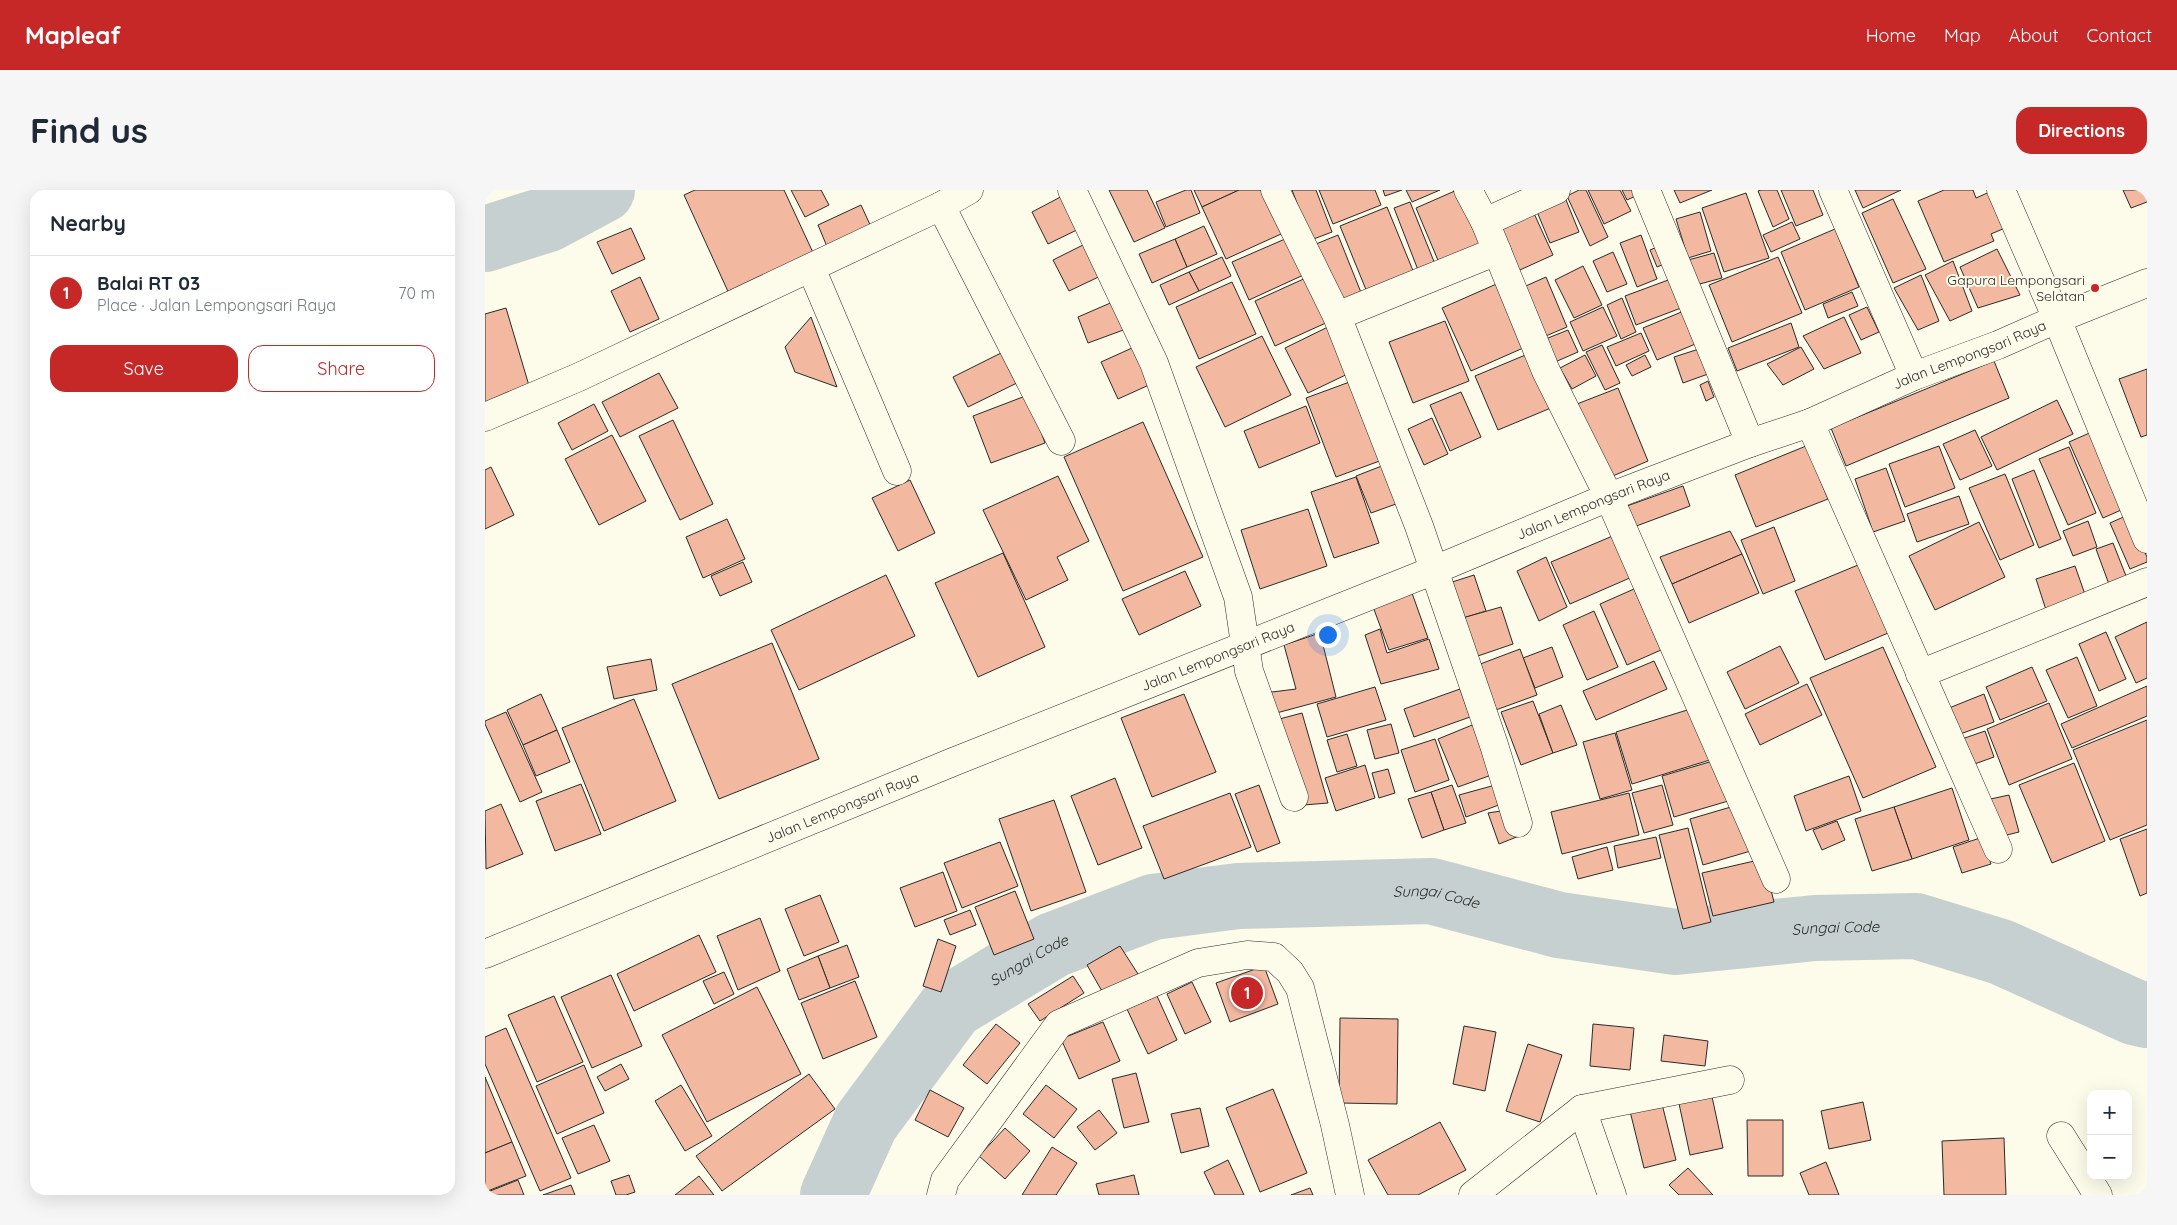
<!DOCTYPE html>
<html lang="en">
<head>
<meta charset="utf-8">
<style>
	:root { --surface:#fff; --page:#f6f6f7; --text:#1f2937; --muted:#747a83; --line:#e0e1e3; --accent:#c62828 }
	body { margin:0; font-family:Quicksand,sans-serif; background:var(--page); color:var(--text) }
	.controls { position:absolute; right:15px; bottom:15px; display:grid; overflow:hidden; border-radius:10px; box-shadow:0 5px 20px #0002 }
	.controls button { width:45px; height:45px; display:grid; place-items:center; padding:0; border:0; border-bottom:1px solid var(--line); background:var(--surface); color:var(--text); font:25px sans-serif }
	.you { position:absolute; left:842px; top:444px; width:18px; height:18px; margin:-12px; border:4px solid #fff; border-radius:50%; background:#1a73e8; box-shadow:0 0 0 8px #1a73e833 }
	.badge { display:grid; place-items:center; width:32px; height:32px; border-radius:50%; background:var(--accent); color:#fff; font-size:16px; font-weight:700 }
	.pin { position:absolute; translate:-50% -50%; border:2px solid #fff; box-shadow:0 1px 5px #0006 }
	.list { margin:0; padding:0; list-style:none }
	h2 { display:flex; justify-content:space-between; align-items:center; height:65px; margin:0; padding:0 20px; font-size:21px }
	h2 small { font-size:16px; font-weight:400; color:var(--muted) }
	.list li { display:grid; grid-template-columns:32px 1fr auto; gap:15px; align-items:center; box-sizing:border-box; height:75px; padding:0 20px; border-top:1px solid var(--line) }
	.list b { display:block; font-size:19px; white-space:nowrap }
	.list p { margin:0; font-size:16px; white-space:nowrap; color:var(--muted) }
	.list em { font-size:16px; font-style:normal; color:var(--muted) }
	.actions { display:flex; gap:10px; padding:15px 20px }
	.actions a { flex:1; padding:11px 0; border:1px solid var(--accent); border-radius:15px; text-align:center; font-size:18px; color:var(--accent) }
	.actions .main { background:var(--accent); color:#fff }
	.map { position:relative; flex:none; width:1662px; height:1005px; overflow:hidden; border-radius:15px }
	header { display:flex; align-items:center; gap:30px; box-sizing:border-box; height:70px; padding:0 25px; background:var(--accent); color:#fff }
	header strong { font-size:24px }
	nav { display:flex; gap:28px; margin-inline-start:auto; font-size:18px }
	.intro { display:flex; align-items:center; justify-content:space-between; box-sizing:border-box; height:120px; padding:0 30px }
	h1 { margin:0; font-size:35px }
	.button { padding:12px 22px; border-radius:15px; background:var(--accent); color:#fff; font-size:18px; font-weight:700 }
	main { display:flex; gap:30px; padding:0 30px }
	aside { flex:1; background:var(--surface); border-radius:15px; box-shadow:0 5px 20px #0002 }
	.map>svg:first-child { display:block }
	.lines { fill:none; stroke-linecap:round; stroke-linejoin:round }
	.river { stroke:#c7d0d0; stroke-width:66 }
	.building { fill:#f2b8a0; stroke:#2b2b2b }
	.minor-casing { stroke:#2b2b2b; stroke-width:29 }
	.major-casing { stroke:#2b2b2b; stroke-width:29 }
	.minor { stroke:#fdfbea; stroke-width:28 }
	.major { stroke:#fdfbea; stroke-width:28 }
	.poi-dot { fill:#c62828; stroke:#fdfbea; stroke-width:2 }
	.labels { text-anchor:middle; stroke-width:4; stroke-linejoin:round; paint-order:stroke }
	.poi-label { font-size:14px; fill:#2b2b2b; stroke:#fdfbea; text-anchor:end }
	.street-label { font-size:14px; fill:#2b2b2b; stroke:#fdfbea }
	.water-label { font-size:15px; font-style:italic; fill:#2b2b2b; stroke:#fdfbea }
</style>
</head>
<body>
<header>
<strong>Mapleaf</strong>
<nav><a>Home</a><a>Map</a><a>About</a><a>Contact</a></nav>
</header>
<div class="intro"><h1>Find us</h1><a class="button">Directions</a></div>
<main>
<aside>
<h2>Nearby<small></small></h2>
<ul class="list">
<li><span class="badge">1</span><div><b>Balai RT 03</b><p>Place · Jalan Lempongsari Raya</p></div><em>70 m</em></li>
</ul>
<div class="actions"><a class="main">Save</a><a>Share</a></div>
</aside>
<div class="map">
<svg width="1662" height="1005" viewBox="0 0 1662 1005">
	<rect width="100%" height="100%" fill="#fdfbea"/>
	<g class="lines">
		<g class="river">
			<path d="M0 49 63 29 117 0"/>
			<path id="s1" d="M348 1005 381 932 467 816 568 755 668 717 753 706 946 701 1074 735 1191 752 1330 738 1431 736 1516 762 1649 822 1662 825"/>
		</g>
	</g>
	<g class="building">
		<path d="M210 0H299L331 69 246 108 199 5Z"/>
		<path d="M306 0H336L344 15 320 27Z"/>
		<path d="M624 0H662L680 38 649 52Z"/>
		<path d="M701 0H706L715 23 681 37 671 12Z"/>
		<path d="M709 0H754L717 17Z"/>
		<path d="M754 0H789L807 39 741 69 717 17Z"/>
		<path d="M807 0H831L847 42 826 50Z"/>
		<path d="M834 0H890L896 15 848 34Z"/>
		<path d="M898 0H917L900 6Z"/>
		<path d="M921 0H955L927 12Z"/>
		<path d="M972 0 1001 56 955 75 931 18Z"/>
		<path d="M1094 0H1101L1123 47 1105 56 1082 6Z"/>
		<path d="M1103 0H1135L1146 21 1119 34Z"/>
		<path d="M1137 0H1158L1159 2 1142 10Z"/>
		<path d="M1189 0H1227L1195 13Z"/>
		<path d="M1276 0H1292L1304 29 1288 37 1273 1Z"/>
		<path d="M1296 0H1328L1338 25 1311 36Z"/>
		<path d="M1370 0H1416L1378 18Z"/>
		<path d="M1459 0H1488L1491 8 1509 0 1527 35 1506 44 1509 51 1459 72 1433 11Z"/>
		<path d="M1638 0H1662V12L1646 18Z"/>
		<path d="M583 3 600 36 563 54 547 22Z"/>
		<path d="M1261 3 1284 68 1239 82 1217 18Z"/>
		<path d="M1079 5 1094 42 1065 53 1050 17Z"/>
		<path d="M1408 9 1441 79 1408 93 1377 23Z"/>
		<path d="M925 12 950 74 933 80 909 18Z"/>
		<path d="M376 15 387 39 343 59 333 35Z"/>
		<path d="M902 17 931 88 884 107 855 36Z"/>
		<path d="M1047 19 1068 65 1026 84 1005 38Z"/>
		<path d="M1215 22 1226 61 1203 68 1191 29Z"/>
		<path d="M1307 32 1315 49 1286 62 1278 45Z"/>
		<path d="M719 36 732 64 702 77 690 49Z"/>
		<path d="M146 38 160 69 127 84 112 52Z"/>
		<path d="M1350 39 1374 97 1320 120 1296 62Z"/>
		<path d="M853 45 879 110 858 118 831 54Z"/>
		<path d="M1156 45 1172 89 1152 97 1135 53Z"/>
		<path d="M807 46 825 82 764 110 747 72Z"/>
		<path d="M690 49 702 77 667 93 654 64Z"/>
		<path d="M608 50 624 82 584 101 568 70Z"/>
		<path d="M1179 54 1186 71 1172 77 1165 60Z"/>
		<path d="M1512 59 1535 105 1493 118 1475 77Z"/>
		<path d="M1128 62 1142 94 1122 102 1108 71Z"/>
		<path d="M1229 63 1237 88 1211 95 1203 70Z"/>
		<path d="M737 67 746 86 714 101 704 82Z"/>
		<path d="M1293 67 1317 123 1247 152 1224 95Z"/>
		<path d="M1468 71 1487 121 1465 131 1440 85Z"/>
		<path d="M1098 76 1117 115 1089 128 1070 90Z"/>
		<path d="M704 82 714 101 684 115 675 95Z"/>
		<path d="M1436 85 1454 131 1433 140 1409 98Z"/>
		<path d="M1194 86 1204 115 1151 135 1140 106Z"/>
		<path d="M155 87 174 129 145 142 126 101Z"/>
		<path d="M823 87 843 132 790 156 770 111Z"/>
		<path d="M1061 87 1082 137 1056 148 1034 99Z"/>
		<path d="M747 92 771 144 714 169 691 117Z"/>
		<path d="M1016 92 1045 155 986 181 957 118Z"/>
		<path d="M1367 102 1373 116 1343 128 1338 114Z"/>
		<path d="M1137 108 1151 142 1136 149 1122 115Z"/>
		<path d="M630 111 641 139 603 153 593 127Z"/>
		<path d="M1118 117 1132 146 1098 161 1085 132Z"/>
		<path d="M1382 117 1394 142 1376 150 1364 125Z"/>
		<path d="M21 118 45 199 0 212V124Z"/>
		<path d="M1206 118 1220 150 1172 170 1158 138Z"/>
		<path d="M326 127 352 197 310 182 300 157Z"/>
		<path d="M1359 127 1376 163 1339 179 1318 146Z"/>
		<path d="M960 131 984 191 928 213 904 152Z"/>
		<path d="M1306 133 1314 157 1252 181 1243 158Z"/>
		<path d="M849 134 871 180 823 203 800 158Z"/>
		<path d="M1083 140 1093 162 1063 175 1053 152Z"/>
		<path d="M1156 143 1164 161 1131 176 1122 157Z"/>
		<path d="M777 146 806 205 740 237 711 177Z"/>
		<path d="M1117 155 1135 193 1120 200 1101 162Z"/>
		<path d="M1316 157 1329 179 1298 195 1282 174Z"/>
		<path d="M647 158 664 195 633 209 616 172Z"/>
		<path d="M1214 159 1223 184 1198 193 1189 167Z"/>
		<path d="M520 161 536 191 483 217 468 187Z"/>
		<path d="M1050 161 1073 215 1013 240 990 186Z"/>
		<path d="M1100 165 1111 186 1087 199 1075 178Z"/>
		<path d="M1160 165 1166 177 1147 186 1141 175Z"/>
		<path d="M1509 171 1524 208 1361 276 1346 238Z"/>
		<path d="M1662 179V245L1656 247 1634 189Z"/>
		<path d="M174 183 193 218 135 247 117 212Z"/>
		<path d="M870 190 900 269 851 287 821 208Z"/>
		<path d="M1223 191 1229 207 1221 211 1215 195Z"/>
		<path d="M1133 198 1163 271 1123 288 1092 214Z"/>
		<path d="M976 202 996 247 965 261 945 215Z"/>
		<path d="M543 205 560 253 506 273 488 226Z"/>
		<path d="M1572 210 1588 244 1512 280 1496 247Z"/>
		<path d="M109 214 123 241 87 260 73 233Z"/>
		<path d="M821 216 835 253 774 278 759 241Z"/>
		<path d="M947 228 963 264 939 275 923 239Z"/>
		<path d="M188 230 228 314 195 330 154 246Z"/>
		<path d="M658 232 718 367 638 401 579 267Z"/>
		<path d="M1490 240 1507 276 1475 290 1458 254Z"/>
		<path d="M1609 241 1643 317 1618 328 1584 252Z"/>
		<path d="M127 245 161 311 114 335 80 269Z"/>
		<path d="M1321 256 1343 309 1271 337 1250 285Z"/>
		<path d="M1454 256 1470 298 1420 317 1404 274Z"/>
		<path d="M1584 257 1611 323 1583 335 1554 269Z"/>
		<path d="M907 272 922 310 886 323 871 286Z"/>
		<path d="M6 277 29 325 0 339V280Z"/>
		<path d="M1401 278 1420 331 1388 342 1370 289Z"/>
		<path d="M1549 280 1576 349 1554 358 1527 289Z"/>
		<path d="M1520 284 1549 355 1515 370 1484 298Z"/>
		<path d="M573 286 604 351 572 367 583 390 541 410 498 320Z"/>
		<path d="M871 287 894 353 849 368 826 302Z"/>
		<path d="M425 290 450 343 413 361 387 308Z"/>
		<path d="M1198 296 1205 316 1146 338 1139 317Z"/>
		<path d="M1474 306 1484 334 1432 352 1422 324Z"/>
		<path d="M823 319 842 376 775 399 756 340Z"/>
		<path d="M1643 325 1662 367V372L1645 379 1625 333Z"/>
		<path d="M242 329 260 369 218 388 201 347Z"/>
		<path d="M1603 331 1612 357 1588 366 1578 341Z"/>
		<path d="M1494 332 1520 387 1450 420 1424 366Z"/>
		<path d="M1289 337 1310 391 1278 404 1256 350Z"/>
		<path d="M1245 341 1257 364 1187 394 1175 367Z"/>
		<path d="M1130 345 1147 387 1085 414 1066 372Z"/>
		<path d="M1628 353 1643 391 1625 397 1611 359Z"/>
		<path d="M518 363 560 457 493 487 450 393Z"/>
		<path d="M1257 364 1274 403 1204 433 1187 394Z"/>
		<path d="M1061 367 1082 417 1054 431 1032 381Z"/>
		<path d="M258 372 267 392 235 406 226 386Z"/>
		<path d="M1373 375 1403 443 1340 470 1310 401Z"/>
		<path d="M1590 376 1602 410 1562 423 1551 389Z"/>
		<path d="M700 381 716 416 654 445 637 409Z"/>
		<path d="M401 385 430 446 314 500 286 440Z"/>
		<path d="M989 385 1001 421 975 429 964 393Z"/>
		<path d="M1149 399 1176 460 1142 475 1115 414Z"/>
		<path d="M927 403 943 448 904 460 887 414Z"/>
		<path d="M1016 417 1028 454 987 468 974 429Z"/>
		<path d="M1109 421 1133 477 1102 490 1078 435Z"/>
		<path d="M1662 432V488L1651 493 1630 447Z"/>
		<path d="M895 439 902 463 944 449 954 479 896 494 880 445Z"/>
		<path d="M1621 442 1641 489 1614 501 1594 454Z"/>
		<path d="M835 443 851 507 784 525 779 503 811 499 799 455Z"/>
		<path d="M287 453 334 569 234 609 187 494Z"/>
		<path d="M1295 456 1314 493 1260 519 1242 482Z"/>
		<path d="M1067 457 1078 487 1050 498 1038 468Z"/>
		<path d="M1398 457 1451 577 1378 608 1325 488Z"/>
		<path d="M1035 459 1052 505 1008 521 990 476Z"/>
		<path d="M1592 467 1612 516 1583 528 1561 480Z"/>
		<path d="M166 469 172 500 129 509 122 477Z"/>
		<path d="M1169 471 1182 499 1111 530 1098 501Z"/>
		<path d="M1547 477 1562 511 1515 530 1501 497Z"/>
		<path d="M1322 494 1337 525 1275 555 1260 524Z"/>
		<path d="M1662 496V526L1587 558 1576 534Z"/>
		<path d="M890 497 901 530 842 547 832 514Z"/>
		<path d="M975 499 985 527 929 547 919 519Z"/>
		<path d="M56 504 72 540 38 555 22 520Z"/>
		<path d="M699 504 731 582 667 607 636 528Z"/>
		<path d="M1499 504 1509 532 1475 544 1464 518Z"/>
		<path d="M149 509 191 611 119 641 77 538Z"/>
		<path d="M1048 511 1068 563 1036 575 1016 522Z"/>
		<path d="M1564 513 1587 569 1524 595 1502 539Z"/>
		<path d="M1076 515 1092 555 1068 563 1054 524Z"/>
		<path d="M1212 517 1228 569 1147 594 1131 542Z"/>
		<path d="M21 522 57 602 35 612 0 534V531Z"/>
		<path d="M817 523 843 613 819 615 787 531Z"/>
		<path d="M1662 530V635L1625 650 1588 560Z"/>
		<path d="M997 531 1012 583 973 597 953 549Z"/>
		<path d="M906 534 914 563 890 569 882 540Z"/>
		<path d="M72 540 85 572 51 586 38 555Z"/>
		<path d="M1500 541 1509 567 1484 576 1474 550Z"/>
		<path d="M1130 543 1147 600 1115 609 1098 552Z"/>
		<path d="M862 544 872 576 852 582 842 550Z"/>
		<path d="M950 549 964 590 930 602 916 560Z"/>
		<path d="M1238 568 1250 609 1189 627 1177 586Z"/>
		<path d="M1589 573 1620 651 1567 673 1534 595Z"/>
		<path d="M880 575 890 608 851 621 840 588Z"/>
		<path d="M903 579 910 603 894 608 887 583Z"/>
		<path d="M1364 586 1376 621 1321 641 1309 606Z"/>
		<path d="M630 588 657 658 613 675 586 606Z"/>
		<path d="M96 594 116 644 70 661 51 611Z"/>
		<path d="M1014 594 1022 612 981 627 974 605Z"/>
		<path d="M774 595 795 653 772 662 750 604Z"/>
		<path d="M967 595 981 633 959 640 946 602Z"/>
		<path d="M1177 595 1188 635 1159 643 1147 603Z"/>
		<path d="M1467 598 1484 650 1427 669 1409 617Z"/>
		<path d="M946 602 959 640 937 648 923 609Z"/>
		<path d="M745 603 766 657 679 689 658 636Z"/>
		<path d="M1144 603 1154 645 1077 664 1066 622Z"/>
		<path d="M1524 605 1534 642 1510 648 1501 610Z"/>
		<path d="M569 610 601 702 546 721 514 629Z"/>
		<path d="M16 614 38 664 1 679 0 621Z"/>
		<path d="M1256 614 1269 660 1218 675 1205 629Z"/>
		<path d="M1409 617 1427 669 1387 681 1370 629Z"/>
		<path d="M1022 620 1034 646 1014 654 1003 623Z"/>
		<path d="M1352 631 1360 650 1337 660 1328 640Z"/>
		<path d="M1203 638 1226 732 1198 739 1174 645Z"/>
		<path d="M1662 639V703L1655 706 1635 649Z"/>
		<path d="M1171 647 1176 668 1133 678 1129 656Z"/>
		<path d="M1498 647 1506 674 1477 683 1468 657Z"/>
		<path d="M515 652 533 696 477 718 459 673Z"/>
		<path d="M1122 657 1128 680 1093 689 1087 667Z"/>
		<path d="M1278 669 1289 712 1228 726 1217 683Z"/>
		<path d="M458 682 472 721 430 737 415 698Z"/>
		<path d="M530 701 549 749 509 765 490 717Z"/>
		<path d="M335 705 354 752 319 766 300 719Z"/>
		<path d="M485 720 491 735 465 745 459 730Z"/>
		<path d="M275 728 295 781 253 800 232 746Z"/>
		<path d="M214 745 231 782 149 821 132 784Z"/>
		<path d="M453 749 471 756 456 802 438 796Z"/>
		<path d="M362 755 374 787 345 798 333 766Z"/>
		<path d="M635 756 653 784 618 803 602 775Z"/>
		<path d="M333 766 345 798 314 810 302 779Z"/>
		<path d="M779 776 793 814 745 832 731 793Z"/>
		<path d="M239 782 249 804 229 814 218 791Z"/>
		<path d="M126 785 157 856 107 878 76 807Z"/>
		<path d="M588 786 599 803 555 831 543 814Z"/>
		<path d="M370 791 392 847 338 869 316 813Z"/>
		<path d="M707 792 726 832 700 844 682 804Z"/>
		<path d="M272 797 316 884 222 932 177 845Z"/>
		<path d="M69 806 98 872 52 892 23 825Z"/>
		<path d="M672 806 692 850 663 864 642 819Z"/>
		<path d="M855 828 913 829 912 914 854 913Z"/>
		<path d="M618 832 635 871 594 889 576 849Z"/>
		<path d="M511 834 535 853 502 894 478 875Z"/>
		<path d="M1108 834 1149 838 1145 880 1105 876Z"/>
		<path d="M979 836 1011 842 1000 901 968 894Z"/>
		<path d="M21 838 86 988 55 1001 0 874V847Z"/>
		<path d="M1179 845 1223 851 1220 876 1176 871Z"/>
		<path d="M1043 854 1077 865 1055 932 1021 921Z"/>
		<path d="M136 874 144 889 120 901 112 887Z"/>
		<path d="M99 875 119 923 72 944 51 896Z"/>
		<path d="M651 883 664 932 639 938 627 889Z"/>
		<path d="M324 884 350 919 237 1001 211 966Z"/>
		<path d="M0 887 27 952 0 963Z"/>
		<path d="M196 895 227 946 200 961 170 911Z"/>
		<path d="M561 895 592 919 569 948 538 924Z"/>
		<path d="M788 899 822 983 775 1002 741 918Z"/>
		<path d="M445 900 479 918 463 947 430 930Z"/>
		<path d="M1226 902 1238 958 1205 965 1193 909Z"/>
		<path d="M1175 906 1191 970 1159 978 1143 913Z"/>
		<path d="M1378 912 1386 950 1344 959 1336 921Z"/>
		<path d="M715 918 724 956 696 963 686 924Z"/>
		<path d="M614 920 632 943 610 960 592 937Z"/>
		<path d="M1262 930H1298V986H1263Z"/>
		<path d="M955 932 981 980 933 1005H903L883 970Z"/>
		<path d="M109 935 125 971 93 984 77 948Z"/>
		<path d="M520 938 545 961 520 989 494 966Z"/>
		<path d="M1519 948 1521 1005H1459L1457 951Z"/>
		<path d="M27 952 41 986 0 1002V963Z"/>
		<path d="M567 957 592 973 571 1005H537Z"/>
		<path d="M743 970 759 1005H730L719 982Z"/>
		<path d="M1341 972 1354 1005H1324L1315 983Z"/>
		<path d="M1203 978 1228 1005H1194L1184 995Z"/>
		<path d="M144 985 150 1002 141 1005H131L126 991Z"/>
		<path d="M649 985 654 1005H614L611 994Z"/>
		<path d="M214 986 229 1005H190Z"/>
		<path d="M33 990 39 1005H0V1003Z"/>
		<path d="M86 995 90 1005H58Z"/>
		<path d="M825 998 828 1005H806Z"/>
	</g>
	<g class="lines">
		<g class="minor-casing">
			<g id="minor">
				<path d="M587 0 669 173 753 407 764 481 809 607"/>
				<path d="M790 0 852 126 934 336 1009 555 1033 633"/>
				<path d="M983 0 1000 32 1061 181 1124 307 1291 689"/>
				<path d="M1161 0 1265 253"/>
				<path d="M1348 0 1429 186"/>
				<path d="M1516 0 1572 129 1662 349"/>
				<path d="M456 16 576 251"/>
				<path d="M1000 32 1071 0"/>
				<path d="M326 78 412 281"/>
				<path d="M852 126 1012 61"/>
				<path d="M0 227 94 187 456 16 484 0"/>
				<path d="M1325 233 1513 659"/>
				<path d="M1435 484 1662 392"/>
				<path d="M1097 919 1127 1005"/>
				<path d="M1576 946 1613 1005"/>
				<path d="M456 1005 460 990 574 834 713 773 762 765 789 767 805 782 815 798 850 935 865 1005"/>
				<path d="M988 1005 1097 919 1245 890"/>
			</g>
		</g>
		<g class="major-casing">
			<g id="major">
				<path id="s2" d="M0 764 468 572 947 381 1124 307 1265 253 1325 233 1429 186 1513 155 1572 129 1662 93"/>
			</g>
		</g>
		<use href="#minor" class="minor"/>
		<use href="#major" class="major"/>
	</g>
	<circle class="poi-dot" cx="1610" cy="98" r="5"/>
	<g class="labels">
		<g class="poi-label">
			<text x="1600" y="95">Gapura Lempongsari<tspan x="1600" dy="16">Selatan</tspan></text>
		</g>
		<g class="street-label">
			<text dy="5" stroke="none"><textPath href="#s2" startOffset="1601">Jalan Lempongsari Raya</textPath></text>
			<text dy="5" stroke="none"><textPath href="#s2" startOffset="1196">Jalan Lempongsari Raya</textPath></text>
			<text dy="5" stroke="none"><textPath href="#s2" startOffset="791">Jalan Lempongsari Raya</textPath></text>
			<text dy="5" stroke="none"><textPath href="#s2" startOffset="386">Jalan Lempongsari Raya</textPath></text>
		</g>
		<g class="water-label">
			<text dy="5" stroke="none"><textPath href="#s1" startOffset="734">Sungai Code</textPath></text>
			<text dy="5" stroke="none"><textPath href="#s1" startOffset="1139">Sungai Code</textPath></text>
			<text dy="5" stroke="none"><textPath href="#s1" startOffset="314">Sungai Code</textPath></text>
		</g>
	</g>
</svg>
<div class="controls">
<button>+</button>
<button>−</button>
</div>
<div class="you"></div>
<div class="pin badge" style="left:762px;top:803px">1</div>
</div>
</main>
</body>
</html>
